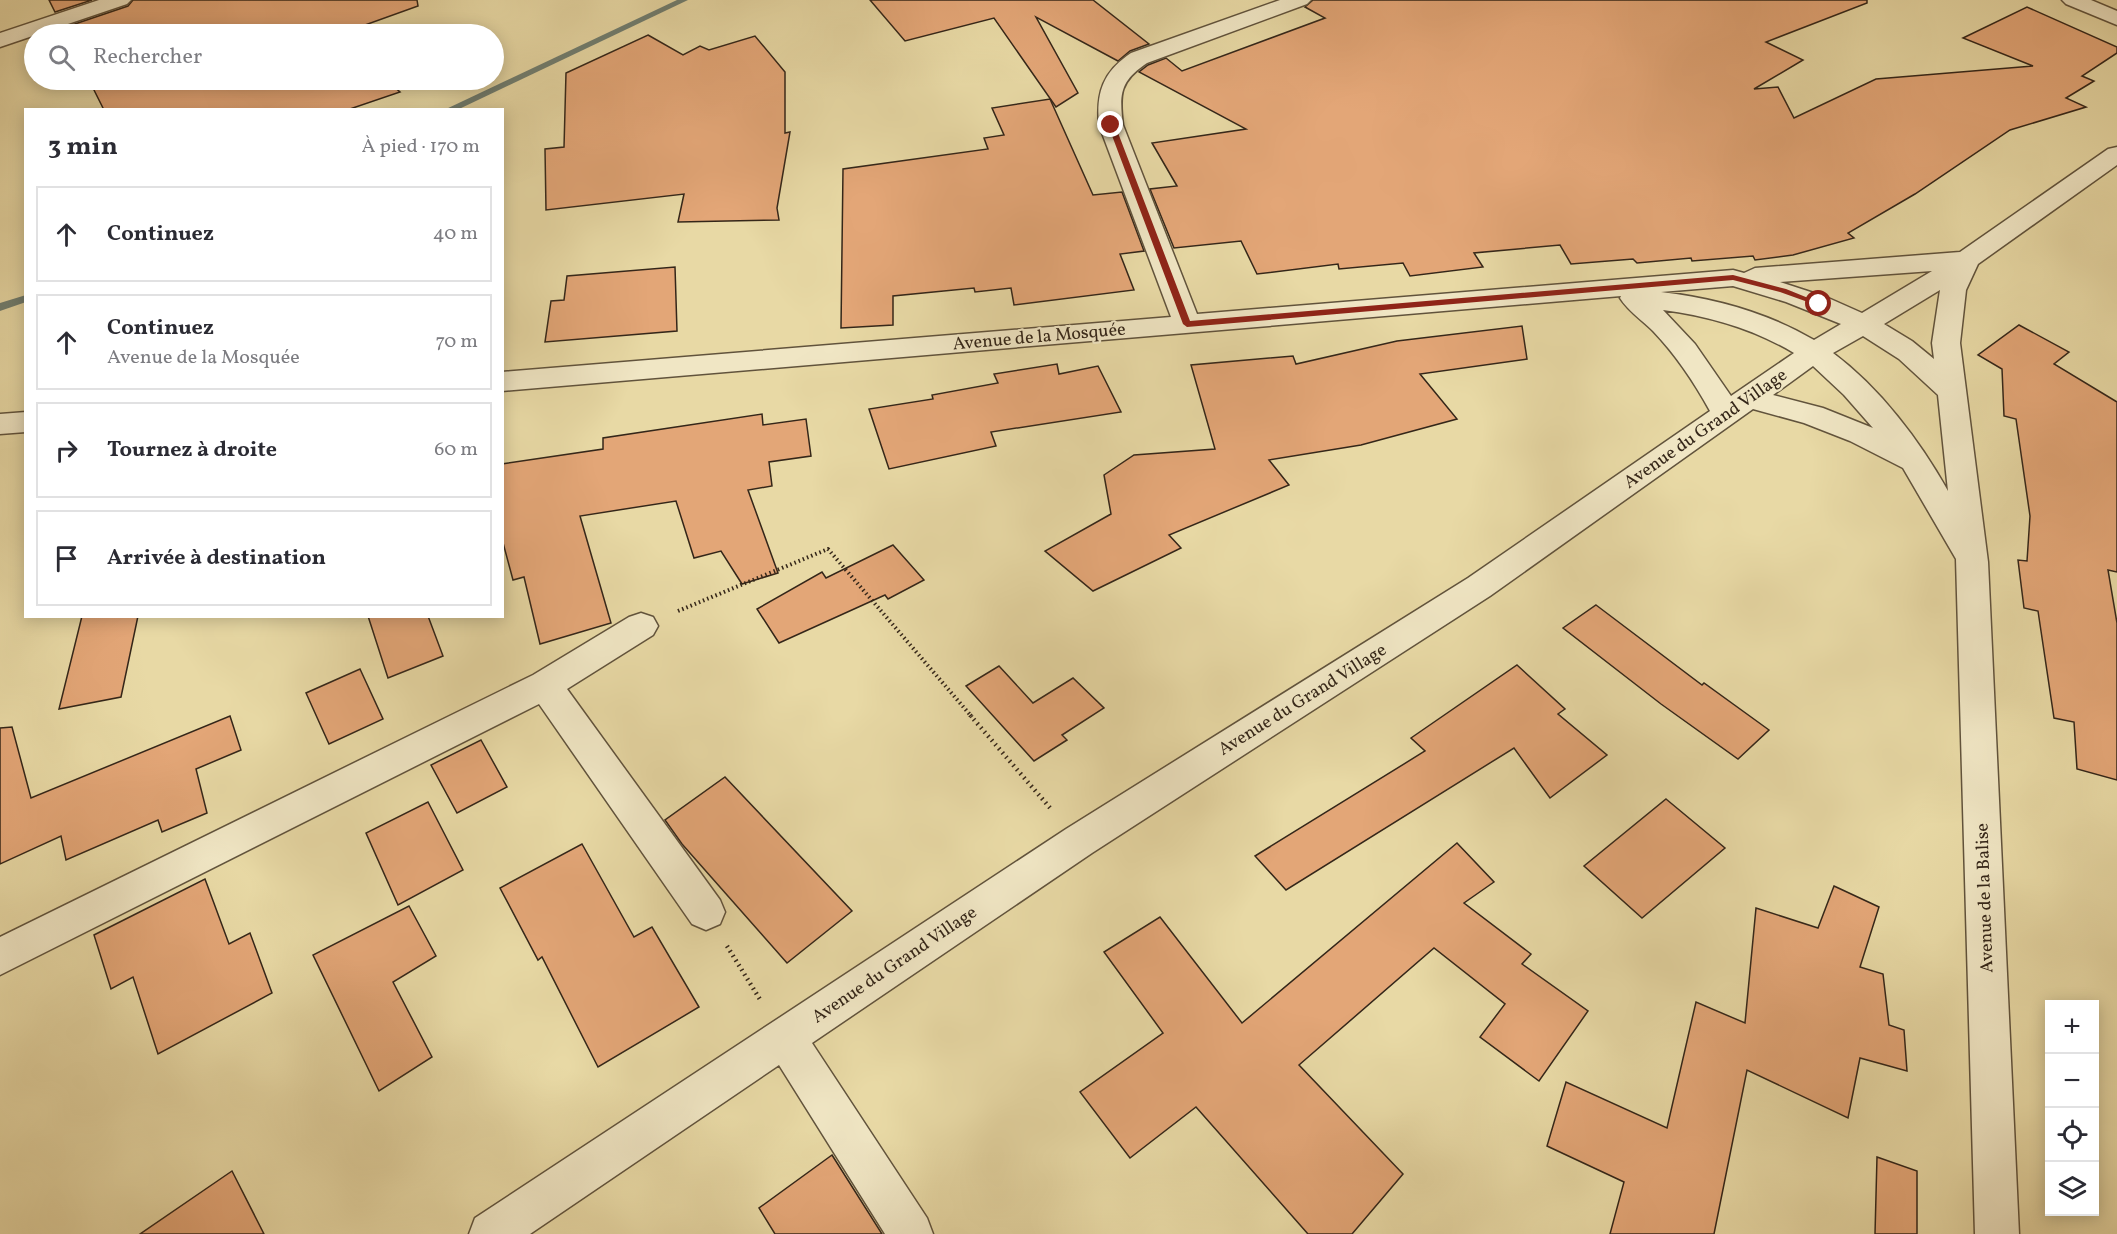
<!DOCTYPE html>
<html lang="fr">
<head>
<meta charset="utf-8">
<style>
	:root { --surface:#fff; --page:#f7f7f7; --text:#2b2b33; --muted:#7c7c81; --line:#e1e1e2 }
	body { margin:0; font-family:Vollkorn,serif; background:var(--page); color:var(--text) }
	.controls { position:absolute; right:18px; bottom:18px; display:grid; overflow:hidden; border-radius:0px; box-shadow:0 3px 15px #0003 }
	.controls button { width:54px; height:54px; display:grid; place-items:center; padding:0; border:0; border-bottom:2px solid var(--line); background:var(--surface); color:var(--text); font:30px sans-serif }
	.stop { position:absolute; width:18px; height:18px; margin:-14px; border:4px solid #8f2418; border-radius:50%; background:#fff }
	.stop.end { background:#8f2418; border-color:#fff; box-shadow:0 2px 6px #0008 }
	.list { margin:0; padding:0; list-style:none }
	h2 { display:flex; justify-content:space-between; align-items:center; height:78px; margin:0; padding:0 24px; font-size:26px }
	h2 small { font-size:20px; font-weight:400; color:var(--muted) }
	.list li { display:grid; grid-template-columns:39px 1fr auto; gap:18px; align-items:center; box-sizing:border-box; height:96px; margin:0 12px 12px; padding:0 12px; border:2px solid var(--line); border-radius:0px }
	.list b { display:block; font-size:22px; white-space:nowrap }
	.list p { margin:0; font-size:20px; white-space:nowrap; color:var(--muted) }
	.list em { font-size:20px; font-style:normal; color:var(--muted) }
	.icon { flex:none; width:33px; height:33px; fill:none; stroke:currentColor; stroke-width:2; stroke-linecap:round; stroke-linejoin:round }
	.map { position:relative; flex:none; width:2117px; height:1234px; overflow:hidden }
	.search { position:absolute; background:var(--surface); box-shadow:0 3px 15px #0003; left:24px; top:24px; width:480px; height:66px; display:flex; align-items:center; gap:15px; box-sizing:border-box; padding:0 21px; border-radius:33px; color:var(--muted); font-size:22px }
	.panel { position:absolute; background:var(--surface); box-shadow:0 3px 15px #0003; left:24px; top:108px; width:480px; height:510px; border-radius:0px }
	.map>svg:first-child { display:block }
	.lines { fill:none; stroke-linecap:round; stroke-linejoin:round }
	.stream { fill:#707e71; fill-rule:evenodd }
	.building { fill:#e3a677; stroke:#342619; stroke-width:1.5 }
	.minor-casing { stroke:#61533c; stroke-width:3 }
	.path-far1 { stroke:#342619; stroke-width:4; stroke-dasharray:1.5 3; stroke-linecap:butt }
	.path { stroke:#342619; stroke-width:4.5; stroke-dasharray:1.5 4; stroke-linecap:butt }
	.minor { fill:#f0e6c4; fill-rule:evenodd }
	.route { fill:#8f2418 }
	.labels { text-anchor:middle; stroke-width:4.5; stroke-linejoin:round; paint-order:stroke }
	.street-label { font-size:18px; fill:#342619; stroke:#f0e6c4 }
</style>
</head>
<body>
<div class="map">
<svg width="2117" height="1234" viewBox="0 0 2117 1234">
	<rect width="100%" height="100%" fill="#e8d9a5"/>
	<filter id="stains"><feTurbulence type="fractalNoise" baseFrequency=".00333" numOctaves="4"/><feColorMatrix values="0 0 0 0 .2 0 0 0 0 .09 0 0 0 0 .02 0 0 0 .5 -.17"/></filter>
	<radialGradient id="worn" r=".72"><stop offset=".6" stop-color="#630" stop-opacity="0"/><stop offset="1" stop-color="#630" stop-opacity=".3"/></radialGradient>
	<g class="lines">
		<g class="stream">
			<path d="M677 0H688L457 110H444Z"/>
			<path d="M26 295V302L0 311V303Z"/>
		</g>
	</g>
	<g class="building">
		<path d="M49 0H92L55 12Z"/>
		<path d="M133 0H417L418 6 340 34H66L63 28 128 6Z"/>
		<path d="M870 0H1093L1149 44 1130 51 1118 61 1036 17 1078 93 1056 107 994 18 905 41Z"/>
		<path d="M1313 0H1867V3L1766 42 1803 60 1754 89 1778 87 1794 118 1876 79 2033 66 1963 38 2027 7 2117 47V53L2082 76 2094 81 2066 98 2086 107 2010 130 1915 194 1848 233 1854 238 1793 255 1755 260 1753 256 1692 261 1691 258 1637 263 1633 259 1571 264 1560 245 1474 253 1483 267 1410 276 1403 263 1339 269 1338 264 1257 274 1241 241 1174 248 1150 189 1177 186 1152 143 1246 129 1139 72 1148 65 1166 58 1182 71 1325 18 1305 7Z"/>
		<path d="M648 35 683 55 700 46 709 50 755 36 785 72V133L790 132 777 208 779 220 678 222 684 194 546 210 545 149 564 147 566 73Z"/>
		<path d="M89 80H386L400 92 347 110H104Z"/>
		<path d="M1050 99 1093 195 1122 192 1144 251 1120 254 1134 290 1014 305 1011 288 975 292 974 288 893 296V325L841 328 843 169 988 149 984 138 1004 135 992 108Z"/>
		<path d="M675 267 677 331 545 342 551 301 564 300 567 276Z"/>
		<path d="M2019 325 2069 352 2054 364 2117 402V572L2108 570 2117 623V780L2077 769 2074 722 2054 718 2038 611 2024 608 2018 560 2027 561 2030 516 2016 419 2004 416 2002 369 1978 355Z"/>
		<path d="M1522 326 1527 359 1420 374 1457 419 1361 445 1269 460 1289 485 1169 535 1181 548 1093 591 1045 551 1111 514 1104 475 1134 455 1215 449 1191 365 1293 356 1296 364 1397 341Z"/>
		<path d="M1057 364 1059 374 1098 366 1121 412 991 432 996 446 889 469 869 409 933 399 932 395 998 383 994 374Z"/>
		<path d="M762 414 763 425 806 419 811 456 769 462 772 486 748 490 778 573 742 584 721 551 694 558 676 501 580 516 611 623 540 644 524 577 513 580 502 539V464L603 449V438Z"/>
		<path d="M893 545 924 580 888 599 885 595 779 643 757 609 822 572 826 578Z"/>
		<path d="M1596 605 1702 685 1704 683 1769 730 1738 759 1661 704 1563 628Z"/>
		<path d="M82 616H138L121 697 59 709Z"/>
		<path d="M368 616H428L443 656 388 678Z"/>
		<path d="M1517 665 1565 709 1558 714 1607 755 1550 798 1514 748 1286 890 1255 856 1425 751 1411 738Z"/>
		<path d="M999 666 1033 703 1073 678 1104 708 1062 735 1067 740 1034 761 966 686Z"/>
		<path d="M360 669 383 719 329 744 306 693Z"/>
		<path d="M230 716 241 750 196 769 207 813 162 832 158 820 66 860 61 836 0 864V728L12 727 31 798Z"/>
		<path d="M481 740 507 787 457 813 431 765Z"/>
		<path d="M725 777 852 911 787 963 682 844 665 820Z"/>
		<path d="M1666 799 1725 848 1642 918 1584 866Z"/>
		<path d="M428 802 463 870 398 905 366 833Z"/>
		<path d="M1457 843 1494 882 1464 903 1531 954 1522 964 1588 1011 1539 1081 1480 1037 1505 1004 1434 948 1299 1065 1403 1174 1352 1234H1308L1196 1107 1130 1158 1080 1092 1163 1033 1104 952 1160 917 1242 1023Z"/>
		<path d="M582 844 634 937 652 927 699 1007 598 1067 542 957 538 960 500 888Z"/>
		<path d="M205 879 229 944 250 933 272 993 158 1054 133 977 111 989 94 935Z"/>
		<path d="M1834 886 1879 907 1860 967 1883 974 1889 1025 1904 1030 1907 1071 1860 1058 1848 1118 1747 1070 1714 1234H1610L1624 1182 1547 1146 1566 1082 1667 1128 1696 1002 1745 1023 1756 908 1818 928Z"/>
		<path d="M409 906 436 956 393 982 432 1057 379 1091 313 955Z"/>
		<path d="M832 1155 882 1234H775L759 1208Z"/>
		<path d="M1877 1157 1917 1171V1234H1875Z"/>
		<path d="M232 1171 264 1234H140Z"/>
	</g>
	<g class="lines">
		<g class="minor-casing">
			<g id="minor">
				<path d="M99 0H131L127 4 0 47V33Z"/>
				<path d="M1280 0H1311L1307 4 1147 63C1120 81 1119 94 1123 125L1197 314 1733 270 1744 273 1755 268 1960 252 2108 149 2117 147V165L1978 264 1966 290 1960 343 1988 562 2019 1234H1975L1956 559 1903 468 1850 441 1804 423 1753 409 1490 596 1092 853 812 1043 927 1218 933 1234H885L779 1065 530 1234H469L475 1218 1066 829 1468 578 1710 411C1694 382 1676 355 1653 331 1642 320 1628 311 1620 298L1621 296 502 391V372L1171 317 1099 125C1096 92 1103 72 1131 53ZM1932 271 1862 313 1826 297 1780 282ZM1733 286 1786 302 1841 324 1814 340C1768 313 1714 298 1661 292ZM1940 290 1932 343 1934 359 1912 341 1884 324ZM1663 310C1709 316 1754 329 1794 353L1731 396 1695 344ZM1863 336 1899 359 1938 395 1948 491C1920 441 1880 388 1833 353ZM1813 366 1844 395 1873 428 1823 408 1773 395Z"/>
				<path d="M2062 0H2091L2117 11V25L2066 4Z"/>
				<path d="M26 412V432L0 434V414Z"/>
				<path d="M641 613 653 617 658 626 653 635 567 689 720 900 725 912 720 924 706 930 692 924 539 704 0 975V937L533 675 629 617Z"/>
			</g>
		</g>
		<path class="path-far1" d="M678 611 828 549 972 717"/>
		<g class="path">
			<path d="M970 715 1051 809"/>
			<path d="M727 946 761 1001"/>
		</g>
		<use href="#minor" class="minor"/>
	</g>
	<path class="route" d="M1111 123 1115 125 1190 321 1733 275 1786 289 1823 304 1819 306 1780 292 1733 280 1187 327 1183 324 1108 125Z"/>
	<g class="labels">
		<g class="street-label">
			<text transform="translate(1039 336) rotate(-5)" y="6">Avenue de la Mosquée</text>
			<text transform="translate(1705 428) rotate(-35)" y="6">Avenue du Grand Village</text>
			<text transform="translate(1302 699) rotate(-32)" y="6">Avenue du Grand Village</text>
			<text transform="translate(1984 898) rotate(-92)" y="6">Avenue de la Balise</text>
			<text transform="translate(894 964) rotate(-34)" y="6">Avenue du Grand Village</text>
		</g>
	</g>
	<rect width="100%" height="100%" filter="url(#stains)"/>
	<rect width="100%" height="100%" fill="url(#worn)"/>
</svg>
<div class="controls">
<button>+</button>
<button>−</button>
<button><svg class="icon" aria-label="locate" viewBox="0 0 24 24"><circle cx="12" cy="12" r="6"/><path d="M12 2v4M12 18v4M2 12h4M18 12h4"/></svg></button>
<button><svg class="icon" aria-label="layers" viewBox="0 0 24 24"><path d="M12 4l9 5-9 5-9-5zM3 14l9 5 9-5"/></svg></button>
</div>
<div class="stop" style="left:1819px;top:304px"></div>
<div class="stop end" style="left:1111px;top:125px"></div>
<div class="search"><svg class="icon" aria-label="search" viewBox="0 0 24 24"><circle cx="10" cy="10" r="6"/><path d="M15 15l6 6"/></svg>Rechercher</div>
<section class="panel">
<h2>3 min<small>À pied · 170 m</small></h2>
<ul class="list">
<li><svg class="icon" aria-label="ahead" viewBox="0 0 24 24"><path d="M12 20V5M6 11l6-6 6 6"/></svg><div><b>Continuez</b></div><em>40 m</em></li>
<li><svg class="icon" aria-label="ahead" viewBox="0 0 24 24"><path d="M12 20V5M6 11l6-6 6 6"/></svg><div><b>Continuez</b><p>Avenue de la Mosquée</p></div><em>70 m</em></li>
<li><svg class="icon" aria-label="right" viewBox="0 0 24 24"><path d="M7 20v-9h11M14 6l5 5-5 5"/></svg><div><b>Tournez à droite</b></div><em>60 m</em></li>
<li><svg class="icon" aria-label="arrive" viewBox="0 0 24 24"><path d="M6 21V4h12l-3 4 3 4H6"/></svg><div><b>Arrivée à destination</b></div></li>
</ul>
</section>
</div>
</body>
</html>
